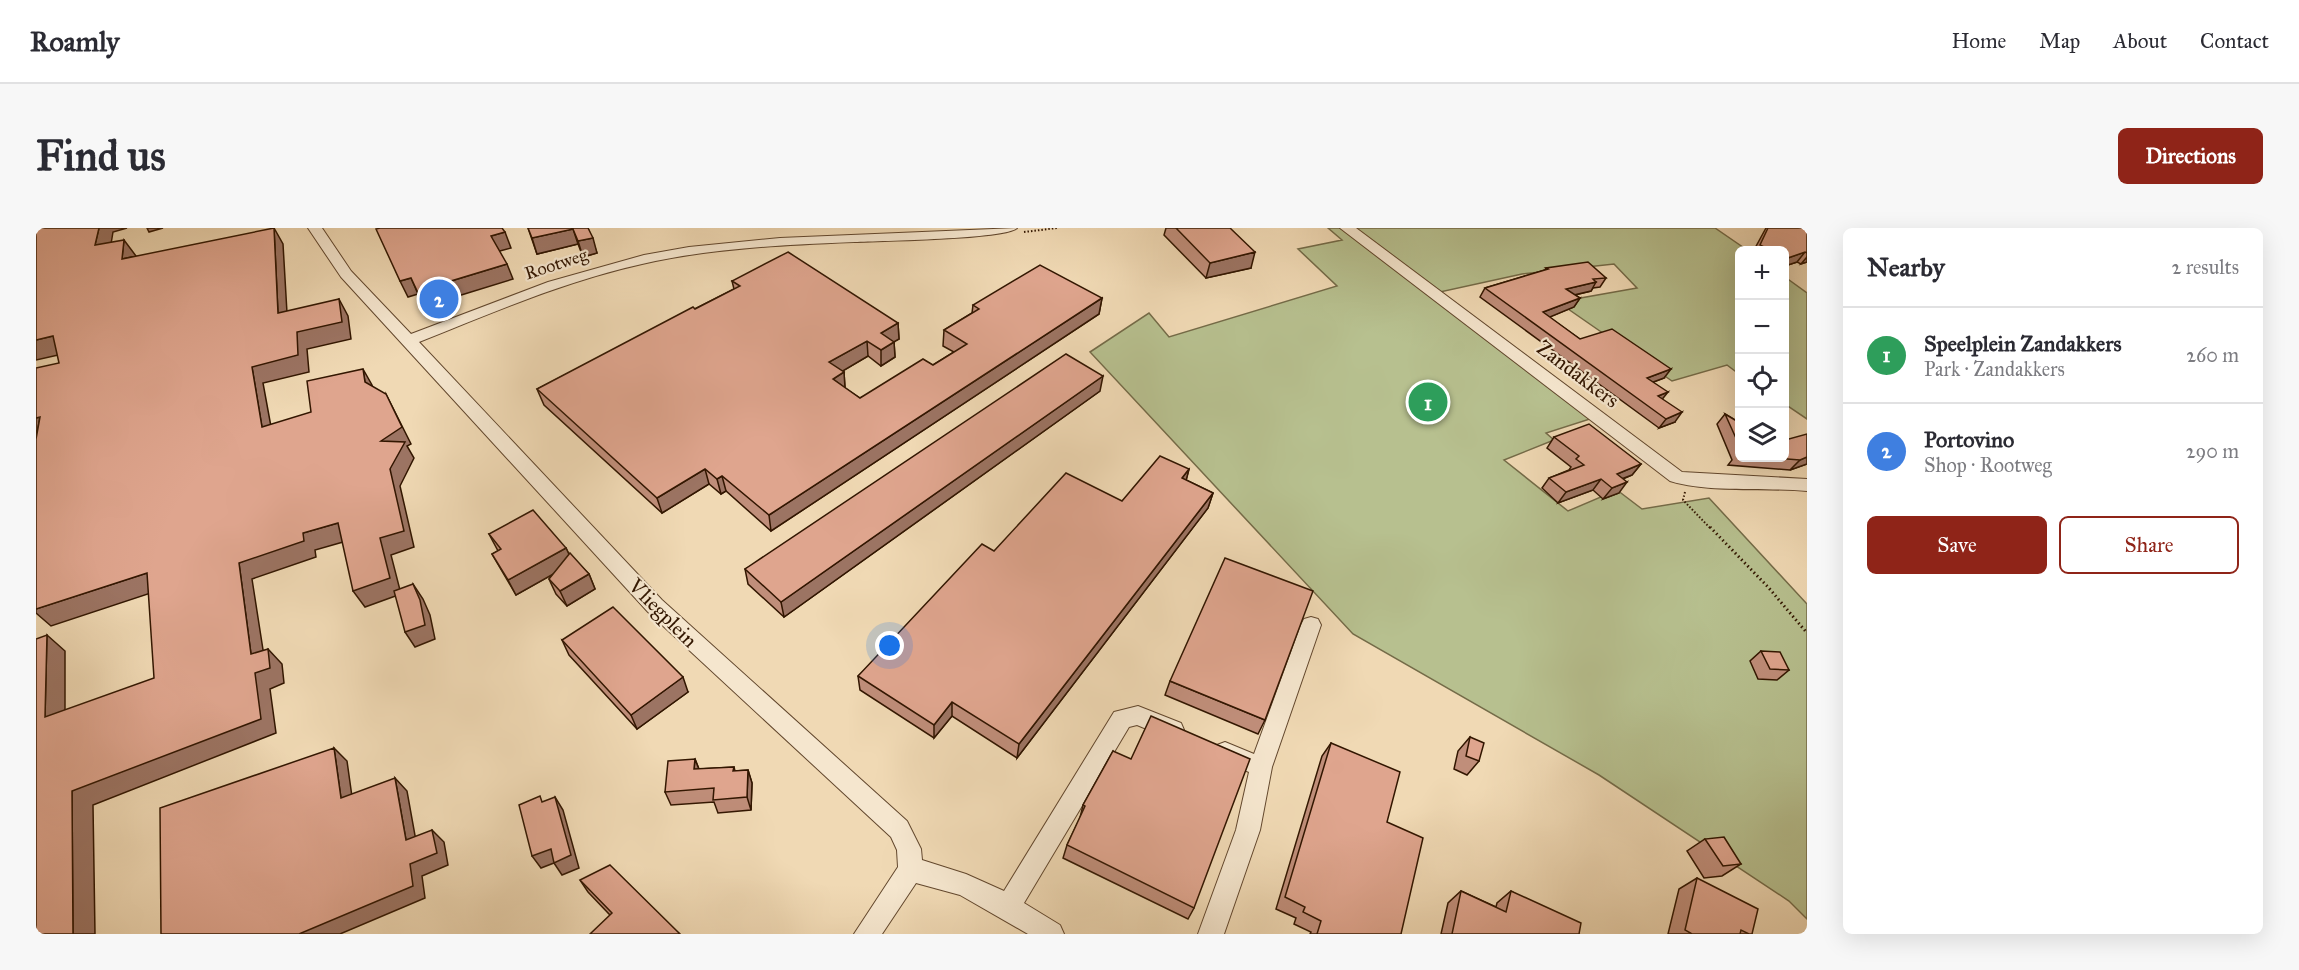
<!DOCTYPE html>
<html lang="en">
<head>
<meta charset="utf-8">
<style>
	:root { --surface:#fff; --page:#f7f7f7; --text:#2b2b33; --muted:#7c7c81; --line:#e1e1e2; --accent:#8f2418 }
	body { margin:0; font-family:"IM FELL Great Primer",serif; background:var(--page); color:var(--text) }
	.controls { position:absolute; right:18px; top:18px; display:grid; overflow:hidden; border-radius:9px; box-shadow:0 6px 24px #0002 }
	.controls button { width:54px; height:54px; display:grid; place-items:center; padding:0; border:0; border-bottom:2px solid var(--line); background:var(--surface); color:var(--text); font:30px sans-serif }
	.you { position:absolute; left:854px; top:418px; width:21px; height:21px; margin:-15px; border:4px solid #fff; border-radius:50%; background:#1a73e8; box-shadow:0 0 0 9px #1a73e833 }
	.badge { display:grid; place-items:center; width:39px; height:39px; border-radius:50%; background:var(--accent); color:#fff; font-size:20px; font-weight:700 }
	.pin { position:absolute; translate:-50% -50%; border:3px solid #fff; box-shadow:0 2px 6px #0006 }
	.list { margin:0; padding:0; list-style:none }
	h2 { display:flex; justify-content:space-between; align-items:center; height:78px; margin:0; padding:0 24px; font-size:26px }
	h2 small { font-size:20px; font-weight:400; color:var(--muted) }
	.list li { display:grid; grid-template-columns:39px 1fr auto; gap:18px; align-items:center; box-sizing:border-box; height:96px; padding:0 24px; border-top:2px solid var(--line) }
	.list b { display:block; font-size:22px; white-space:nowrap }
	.list p { margin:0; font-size:20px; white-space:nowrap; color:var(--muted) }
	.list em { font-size:20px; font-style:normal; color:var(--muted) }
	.actions { display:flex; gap:12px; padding:18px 24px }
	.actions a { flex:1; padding:14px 0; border:2px solid var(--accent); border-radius:9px; text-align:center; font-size:21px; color:var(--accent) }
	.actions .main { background:var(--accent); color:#fff }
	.icon { flex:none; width:33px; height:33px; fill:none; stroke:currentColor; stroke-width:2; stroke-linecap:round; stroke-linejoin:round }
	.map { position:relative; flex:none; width:1771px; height:706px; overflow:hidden; border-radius:9px }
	header { display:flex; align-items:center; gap:36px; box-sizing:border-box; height:84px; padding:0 30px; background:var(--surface); border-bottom:2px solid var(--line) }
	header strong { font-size:28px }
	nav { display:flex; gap:33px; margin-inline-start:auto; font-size:21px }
	.intro { display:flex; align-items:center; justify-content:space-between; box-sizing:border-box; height:144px; padding:0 36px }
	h1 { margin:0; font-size:42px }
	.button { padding:15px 27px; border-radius:9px; background:var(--accent); color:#fff; font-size:21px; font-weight:700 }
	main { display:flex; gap:36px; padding:0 36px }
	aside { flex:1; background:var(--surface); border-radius:9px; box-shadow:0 6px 24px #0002 }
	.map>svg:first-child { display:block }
	.green { fill:#b7c08f; stroke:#746b48; stroke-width:1.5 }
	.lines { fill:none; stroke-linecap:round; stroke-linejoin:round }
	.minor-casing { stroke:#62472d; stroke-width:2 }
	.path-far1 { stroke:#321600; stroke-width:2; stroke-dasharray:1.5 2; stroke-linecap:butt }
	.path { stroke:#321600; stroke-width:3; stroke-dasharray:1.5 3; stroke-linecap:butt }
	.minor { fill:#f5e6ce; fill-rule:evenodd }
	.wall { fill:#c08e7a; stroke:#321600; stroke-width:1.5 }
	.shaded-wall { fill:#9c7463; stroke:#321600; stroke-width:1.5 }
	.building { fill:#dfa58e; stroke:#321600; stroke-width:1.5 }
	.labels { text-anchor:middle; stroke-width:4.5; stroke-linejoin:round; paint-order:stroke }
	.far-street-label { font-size:18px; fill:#321600; stroke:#f5e6ce }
	.street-label { font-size:21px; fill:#321600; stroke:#f5e6ce }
</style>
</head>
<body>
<header>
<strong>Roamly</strong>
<nav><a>Home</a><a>Map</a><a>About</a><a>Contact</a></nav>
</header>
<div class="intro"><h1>Find us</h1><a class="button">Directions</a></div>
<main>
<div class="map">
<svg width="1771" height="706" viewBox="0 0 1771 706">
	<rect width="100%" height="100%" fill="#f0d9b4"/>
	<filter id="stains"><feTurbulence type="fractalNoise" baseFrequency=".00333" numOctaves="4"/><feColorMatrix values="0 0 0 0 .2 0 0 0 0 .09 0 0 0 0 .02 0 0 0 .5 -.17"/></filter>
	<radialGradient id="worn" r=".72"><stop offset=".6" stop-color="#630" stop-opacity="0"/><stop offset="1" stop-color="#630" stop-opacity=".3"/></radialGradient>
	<g class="green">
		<path d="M1292 0H1307L1557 190 1510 205 1518 212 1468 232 1532 283 1581 262 1606 281 1673 270 1771 376V691L1753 673 1563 547 1317 406 1054 124 1113 85 1133 109 1301 58 1262 21 1306 12Z"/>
		<path d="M1319 0H1679L1711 22H1704L1703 146 1691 137 1636 153 1522 74 1601 60 1578 36 1486 46 1404 64Z"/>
		<path d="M1749 49 1771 65V191L1749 176Z"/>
	</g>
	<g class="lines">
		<g class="minor-casing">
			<g id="minor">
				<path d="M272 0H286L315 43 375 106 512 54 608 27 653 19 744 10 981 0C971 11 842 13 819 14 748 17 675 20 606 36 529 53 456 85 383 114L626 372 871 593 885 621 886 632 930 646 968 663 1078 484 1102 478 1145 495 1148 502 1145 509 1137 512 1101 497 1093 499 988 675 1024 697 1028 706H992L924 667 880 655 846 706H818L862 639 861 622 855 609 612 384 305 49Z"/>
				<path d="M1304 0H1320L1646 244 1771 251V263C1729 259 1671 265 1634 253Z"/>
				<path d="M1275 389 1282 391 1285 397 1236 539 1224 602 1188 706H1162L1200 602 1213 544 1181 531 1178 524 1181 517 1189 514 1218 526 1265 397 1268 391Z"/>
			</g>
		</g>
		<g class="path-far1">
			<path d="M988 4 1021 0"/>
			<path d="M1649 264 1647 272 1675 301"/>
		</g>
		<path class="path" d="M1674 299 1732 359 1771 405"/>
		<use href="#minor" class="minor"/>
	</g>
	<g class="wall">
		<path d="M492 0H552L561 25 547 29 542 16 501 26Z"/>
		<path d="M1130 0H1194L1215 40 1170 50 1128 7Z"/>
		<path d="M1730 0H1771V34L1765 36 1761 34 1749 38V22H1718Z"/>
		<path d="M1510 40 1570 50 1564 59 1557 60 1555 63 1539 67 1544 70 1538 79 1513 89 1544 111 1628 150 1617 154 1639 194 1623 200 1444 69 1449 60 1509 42Z"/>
		<path d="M696 53 862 95 863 111 858 113 859 129 845 138 832 128 806 143 808 144 809 160 824 170 897 137 918 124 907 118 908 102 936 85 937 77 1066 70 1063 86 735 303 690 263 685 266 673 256 626 285 508 177 501 161 698 61Z"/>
		<path d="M1064 163 748 389 712 356 709 341Z"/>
		<path d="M1689 186 1704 195V230H1749V212L1771 236 1754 242 1692 237 1696 232 1681 196Z"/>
		<path d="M1518 209 1605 236 1596 247 1587 251 1583 265 1567 271 1557 262 1522 275 1506 260 1513 250 1533 242 1535 239 1511 220Z"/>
		<path d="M1153 241 1150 252 1177 265 1172 280 981 530 916 488 898 510 824 462 822 448 958 323 1086 273Z"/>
		<path d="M453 306 530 320 533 326 553 346 559 361 531 378 520 366 513 351 517 346 480 367 456 326 462 323Z"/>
		<path d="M526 412 652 464 601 501 533 427Z"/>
		<path d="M1725 423 1753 442 1741 452 1722 451 1714 433Z"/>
		<path d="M1134 453 1229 492 1222 506 1129 467Z"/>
		<path d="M1434 509 1443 533 1431 547 1418 541 1422 523Z"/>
		<path d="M1295 515 1351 594 1365 706H1274L1275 704 1258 696 1260 690 1240 681 1286 528Z"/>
		<path d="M1077 523 1158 680 1152 691 1027 630 1031 617 1044 590 1047 577Z"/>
		<path d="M659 531 663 541 698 539 699 543 712 542 716 555 715 582 682 585 678 574 635 577 629 564Z"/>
		<path d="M1669 611 1705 636 1686 648 1668 650 1651 623Z"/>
		<path d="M1661 650 1716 706H1632L1643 661Z"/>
		<path d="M544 652 644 706 574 687 552 664Z"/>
		<path d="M1425 663 1460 679 1461 675 1475 663 1543 706H1405L1412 675Z"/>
	</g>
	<g class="shaded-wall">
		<path d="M63 0H91L77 4 72 34 59 17Z"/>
		<path d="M111 0H127L113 4Z"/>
		<path d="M238 0 247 16 252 102 242 85Z"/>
		<path d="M537 1 542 16 501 26 496 10Z"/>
		<path d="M469 4 475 20 460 24 455 8Z"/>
		<path d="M557 10 561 25 547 29 542 13Z"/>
		<path d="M88 12 100 28 86 31Z"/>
		<path d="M1219 24 1215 40 1170 50 1174 35Z"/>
		<path d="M1769 24 1761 34 1749 38V31Z"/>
		<path d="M1771 29V34L1765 36Z"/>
		<path d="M471 36 477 51 422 68 424 72 390 82 383 67 415 53Z"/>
		<path d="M375 50 382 66 372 69 364 53Z"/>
		<path d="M1560 54 1555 63 1525 70 1530 61Z"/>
		<path d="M1066 70 1063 86 735 303 733 287Z"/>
		<path d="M1544 70 1538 79 1502 94 1507 84Z"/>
		<path d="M303 71 312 88 315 111 271 121 273 144 227 155 238 215 226 199 216 139Z"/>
		<path d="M862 95 863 111 846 121 845 105Z"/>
		<path d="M17 108 31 125 0 132V112Z"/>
		<path d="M831 113 832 128 795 150 793 134Z"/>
		<path d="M858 114 859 129 845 138V122Z"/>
		<path d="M327 141 336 157 339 171 329 154Z"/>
		<path d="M1635 141 1628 150 1604 159 1611 150Z"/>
		<path d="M808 144 809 160 797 151Z"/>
		<path d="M1067 148 1064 163 748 389 745 374Z"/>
		<path d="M1632 164 1624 174 1622 168Z"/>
		<path d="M350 166 375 216 371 218 378 230 364 258 378 319 355 327 365 366 329 379 317 363 344 310 354 241 345 213Z"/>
		<path d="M1646 184 1639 194 1623 200 1630 191Z"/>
		<path d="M4 189 0 211V190Z"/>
		<path d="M1771 229V236L1754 242 1764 232Z"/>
		<path d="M1605 236 1596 247 1572 256 1581 246Z"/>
		<path d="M669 241 673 256 626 285 621 270Z"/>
		<path d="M1153 241 1149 257 1146 250Z"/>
		<path d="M686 248 690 263 685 266 681 251Z"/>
		<path d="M1565 251 1557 262 1522 275 1530 264Z"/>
		<path d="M1591 254 1583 265 1567 271 1576 260Z"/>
		<path d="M1177 265 1172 280 981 530 983 516Z"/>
		<path d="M302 295 314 312 279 322 280 329 216 351 230 441 215 426 203 335 267 305Z"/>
		<path d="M530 320 537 335 480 367 472 352Z"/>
		<path d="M111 345 127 361 15 398 0 385V381Z"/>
		<path d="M553 346 559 361 531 378 524 363Z"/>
		<path d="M377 356 387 371 394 387 399 411 379 419 369 404Z"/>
		<path d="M11 407 29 423V504L9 489Z"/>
		<path d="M232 421 246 436 248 455 234 461 240 505 57 577 59 706H37L36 563 219 445Z"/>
		<path d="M647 449 652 464 601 501 595 487Z"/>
		<path d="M916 474V488L898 510V497Z"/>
		<path d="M298 520 311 533 318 583 305 570Z"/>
		<path d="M659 531 664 544 658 541Z"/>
		<path d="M712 542 716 555 715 582 711 569Z"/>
		<path d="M359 550 371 563 382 624 370 612Z"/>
		<path d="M519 569 527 582 543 640 526 647 518 635 505 640 496 628Z"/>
		<path d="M396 602 408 614 412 637 386 648 389 670 304 706H263L374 636Z"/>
	</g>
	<g class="building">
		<path d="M0 0H63L59 17 88 12 86 31 238 0 242 85 303 71 306 94 261 104 262 127 216 139 226 199 275 184 271 153 327 141 329 154 350 166 366 199 345 213 369 214 354 241 368 303 344 310 354 350 317 363 302 295 267 305 268 313 203 335 215 426 232 421 234 440 219 445 225 491 36 563 37 706H0V411L11 407 9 489 118 450 111 345 0 381V211L4 189 0 190V140L23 135 17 108 0 112Z"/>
		<path d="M344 0H466L469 4 455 8 471 36 415 53 417 56 383 67 375 50 364 53 340 1Z"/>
		<path d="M492 0H552L557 10 542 13 537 1 496 10Z"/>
		<path d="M1140 0H1194L1219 24 1174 35Z"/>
		<path d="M1732 0H1771V25L1769 24 1749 31V22H1734L1724 17Z"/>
		<path d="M752 24 862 95 845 105 858 114 845 122 831 113 793 134 808 144 797 151 824 170 887 131 897 137 931 116 908 102 943 81 937 77 1004 37 1066 70 733 287 686 248 681 251 669 241 621 270 501 161 657 79 659 81 704 58 696 53Z"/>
		<path d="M1552 34 1570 50 1557 51 1560 54 1530 61 1544 70 1507 84 1544 111 1576 101 1635 141 1611 150 1632 164 1622 168 1646 184 1630 191 1449 60 1512 41 1510 40Z"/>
		<path d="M1030 126 1067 148 745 374 709 341Z"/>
		<path d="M1689 186 1704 195V219Z"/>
		<path d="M1553 196 1605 236 1581 246 1591 254 1576 260 1565 251 1530 264 1513 250 1548 237 1540 231 1543 228 1518 209Z"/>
		<path d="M1771 206V229L1764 232 1737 230H1749V212Z"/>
		<path d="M1124 228 1153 241 1146 250 1177 265 983 516 916 474 898 497 822 448 946 316 958 323 1030 245 1086 273Z"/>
		<path d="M497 282 530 320 472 352 456 326 465 321 453 306Z"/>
		<path d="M534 325 553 346 524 363 513 351Z"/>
		<path d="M1189 330 1277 363 1229 492 1134 453Z"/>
		<path d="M377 356 384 372 389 397 369 404 358 363Z"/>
		<path d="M577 379 647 449 595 487 526 412Z"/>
		<path d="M1725 423 1744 424 1753 442 1734 441Z"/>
		<path d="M1115 488 1214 531 1158 680 1031 617 1049 578 1047 577 1077 523 1095 531Z"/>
		<path d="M1434 509 1448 515 1443 533 1430 528Z"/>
		<path d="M1295 515 1364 544 1351 594 1387 610 1365 706H1281L1285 693 1267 684 1269 679 1249 669Z"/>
		<path d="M298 520 305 570 359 550 370 612 396 602 401 625 374 636 377 658 263 706H125L124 580Z"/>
		<path d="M659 531 658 541 698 539 697 543 712 542 711 569 677 572 678 560 629 564 632 533Z"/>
		<path d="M504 568 506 574 519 569 535 627 518 635 515 621 496 628 483 577Z"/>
		<path d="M1688 609 1705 636 1687 638 1669 611Z"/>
		<path d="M574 637 644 706H554L576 685 544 652Z"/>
		<path d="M1661 650 1722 681 1716 706H1713L1705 702 1704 706H1656L1649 702Z"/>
		<path d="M1425 663 1470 684 1475 663 1545 695 1543 706H1416Z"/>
	</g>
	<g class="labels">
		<g class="far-street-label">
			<text transform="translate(520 36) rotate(-18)" y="6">Rootweg</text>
		</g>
		<g class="street-label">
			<text transform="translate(1542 146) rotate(37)" y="7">Zandakkers</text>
			<text transform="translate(627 385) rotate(45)" y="7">Vliegplein</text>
		</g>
	</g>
	<rect width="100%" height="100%" filter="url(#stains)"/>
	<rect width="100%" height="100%" fill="url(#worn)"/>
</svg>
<div class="controls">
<button>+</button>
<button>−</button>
<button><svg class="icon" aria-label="locate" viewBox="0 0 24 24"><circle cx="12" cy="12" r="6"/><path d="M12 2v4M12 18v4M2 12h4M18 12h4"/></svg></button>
<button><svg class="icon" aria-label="layers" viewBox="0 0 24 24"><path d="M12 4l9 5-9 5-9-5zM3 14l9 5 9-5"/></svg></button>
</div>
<div class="you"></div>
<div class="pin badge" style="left:1392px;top:174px;background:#2e9e5b">1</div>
<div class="pin badge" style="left:403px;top:71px;background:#3f7fe0">2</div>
</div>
<aside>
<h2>Nearby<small>2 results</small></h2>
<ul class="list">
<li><span class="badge" style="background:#2e9e5b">1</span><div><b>Speelplein Zandakkers</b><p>Park · Zandakkers</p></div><em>260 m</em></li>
<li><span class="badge" style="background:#3f7fe0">2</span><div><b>Portovino</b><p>Shop · Rootweg</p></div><em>290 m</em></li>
</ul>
<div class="actions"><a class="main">Save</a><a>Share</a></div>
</aside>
</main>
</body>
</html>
